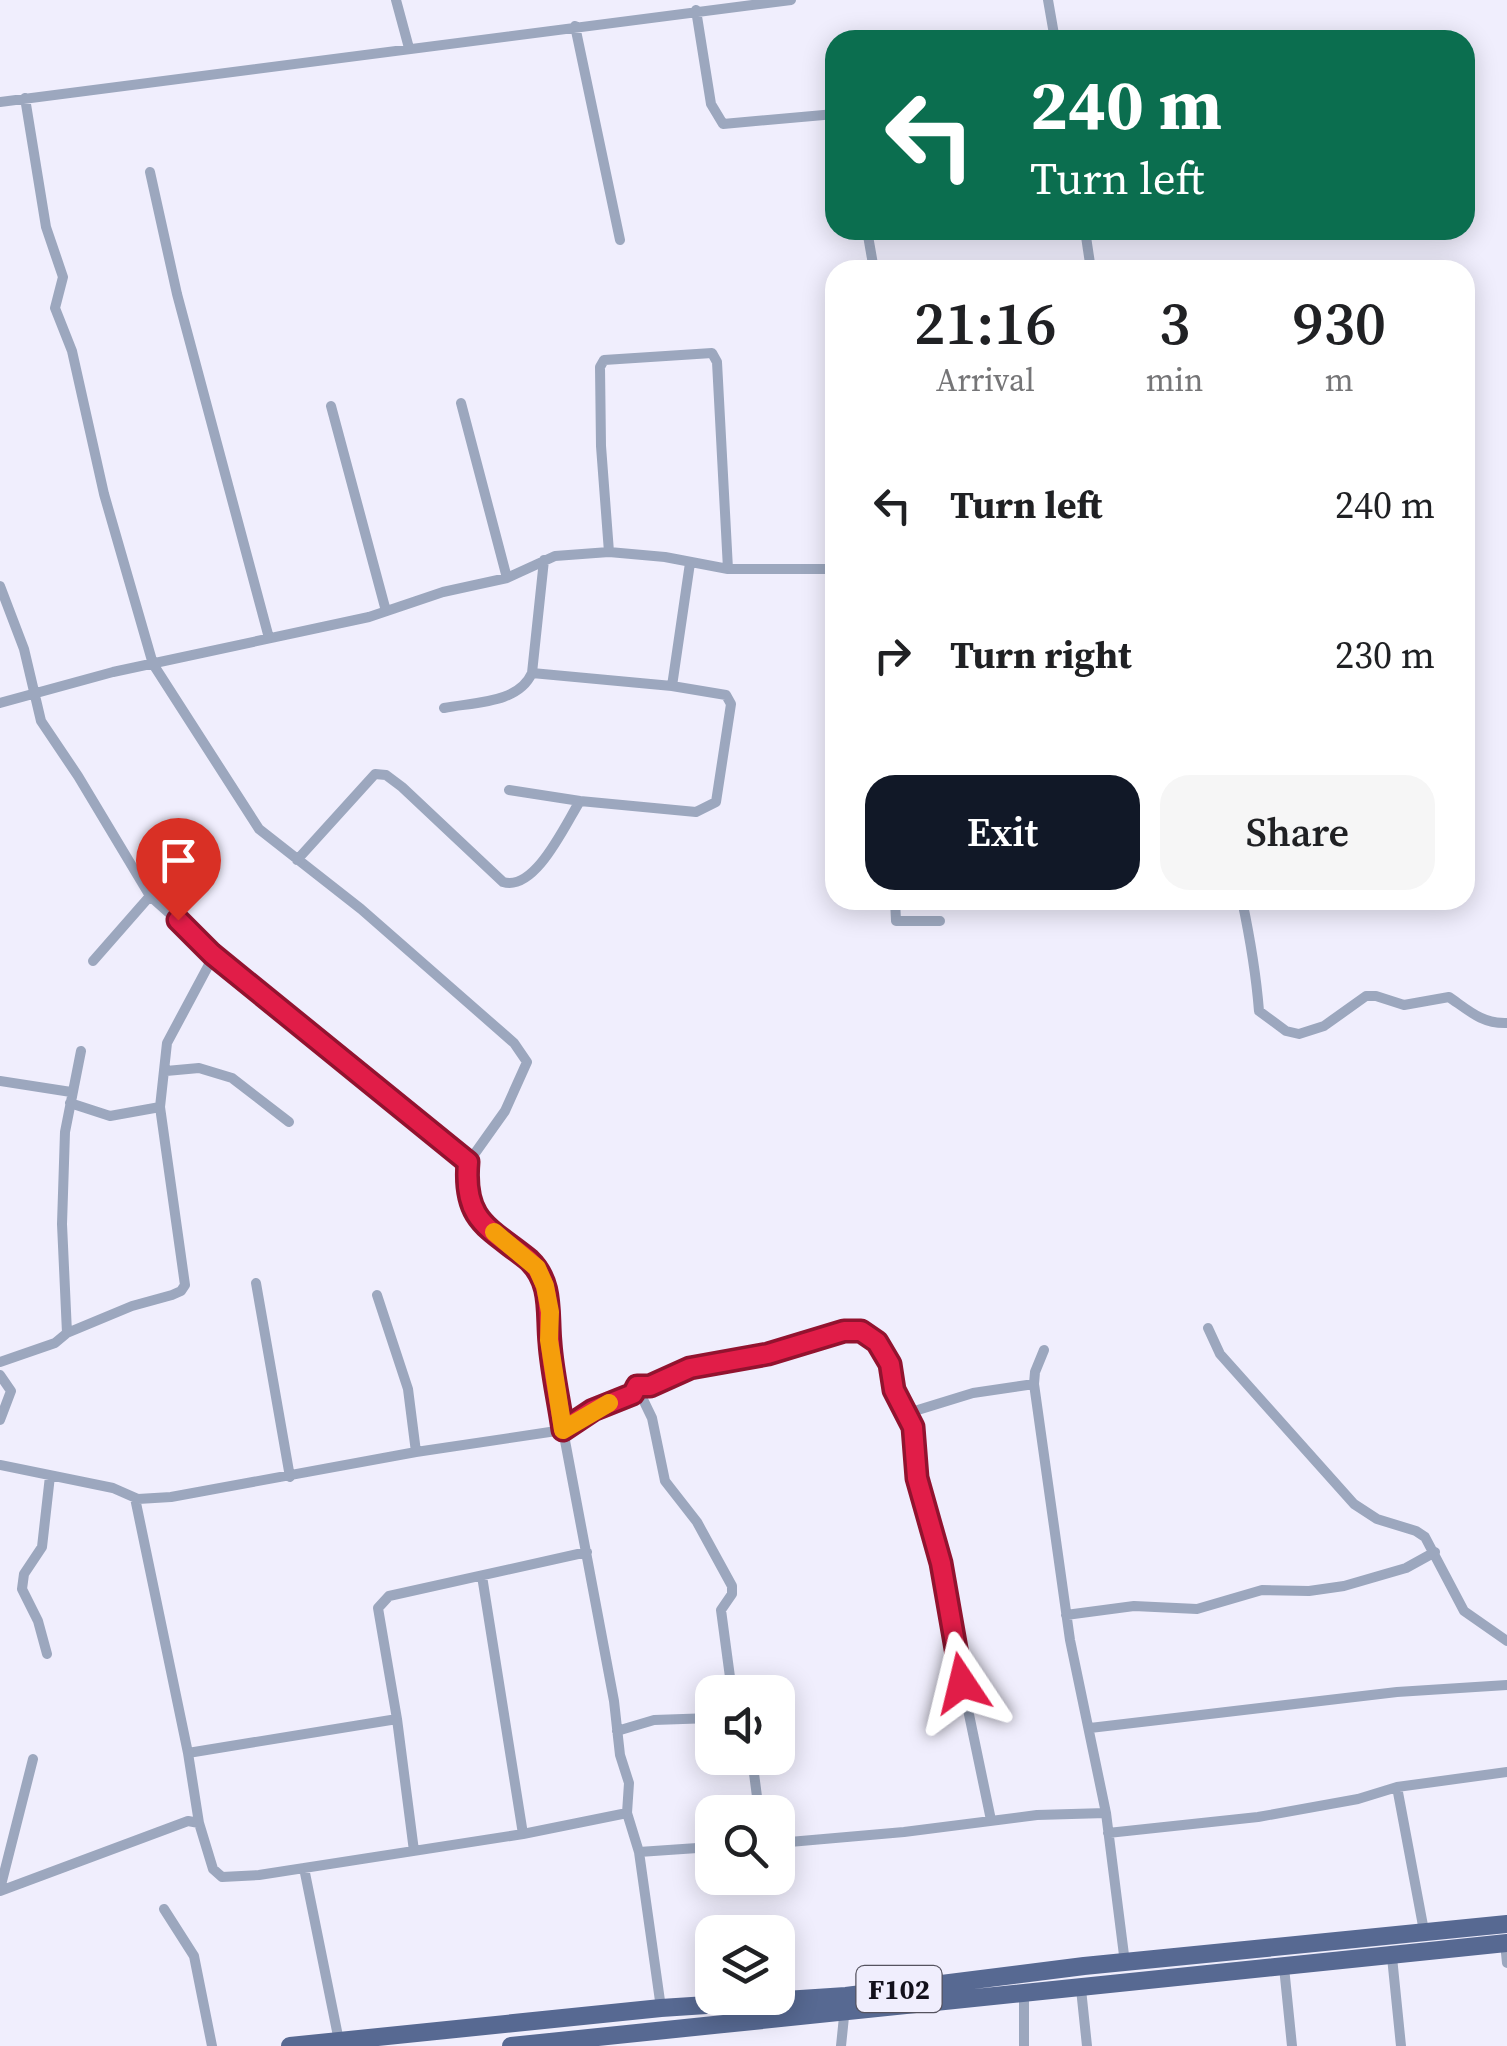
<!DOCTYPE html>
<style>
:root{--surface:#fff;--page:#f6f6f6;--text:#202124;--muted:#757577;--accent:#111827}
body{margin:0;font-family:"Source Serif 4",serif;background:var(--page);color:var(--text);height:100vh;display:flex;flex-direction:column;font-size:38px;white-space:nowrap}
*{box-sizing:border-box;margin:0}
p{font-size:32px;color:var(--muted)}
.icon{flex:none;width:55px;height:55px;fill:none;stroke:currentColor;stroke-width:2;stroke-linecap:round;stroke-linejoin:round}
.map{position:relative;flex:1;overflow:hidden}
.side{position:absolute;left:825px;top:260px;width:650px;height:650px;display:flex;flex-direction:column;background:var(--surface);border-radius:30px;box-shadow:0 5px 25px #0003}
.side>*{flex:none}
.hud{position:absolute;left:825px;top:30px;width:650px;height:210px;border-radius:30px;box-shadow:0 5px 25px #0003;background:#0b6e4f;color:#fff;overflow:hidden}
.buttons{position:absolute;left:695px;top:1675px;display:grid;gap:20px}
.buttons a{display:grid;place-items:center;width:100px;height:100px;border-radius:20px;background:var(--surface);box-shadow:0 5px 25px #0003;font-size:50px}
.pin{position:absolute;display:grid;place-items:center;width:85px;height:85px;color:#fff;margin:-102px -42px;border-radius:50% 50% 50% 0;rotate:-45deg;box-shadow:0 0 10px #0007}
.pin .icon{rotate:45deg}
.me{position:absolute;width:110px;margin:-55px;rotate:350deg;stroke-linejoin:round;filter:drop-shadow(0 0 8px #0008)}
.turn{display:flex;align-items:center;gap:35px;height:210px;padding:0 40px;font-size:45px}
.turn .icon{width:130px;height:130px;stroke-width:2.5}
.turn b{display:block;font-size:70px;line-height:85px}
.eta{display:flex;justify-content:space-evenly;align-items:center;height:170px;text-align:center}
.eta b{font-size:60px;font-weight:600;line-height:70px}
.primary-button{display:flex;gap:20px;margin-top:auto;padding:20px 40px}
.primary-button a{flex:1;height:115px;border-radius:30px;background:var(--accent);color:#fff;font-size:40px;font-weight:600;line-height:115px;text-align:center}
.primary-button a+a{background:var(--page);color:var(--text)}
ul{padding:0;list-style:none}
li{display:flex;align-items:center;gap:30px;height:150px;padding:0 40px}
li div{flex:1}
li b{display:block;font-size:38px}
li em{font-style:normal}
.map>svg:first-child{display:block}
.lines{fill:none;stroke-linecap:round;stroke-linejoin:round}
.minor{stroke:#9ca7be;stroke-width:10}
.primary{stroke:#576992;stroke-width:18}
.route-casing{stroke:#92132f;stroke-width:25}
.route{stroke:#e11d48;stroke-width:18}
.slow{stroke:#f59e0b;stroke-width:18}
.labels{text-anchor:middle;stroke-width:9;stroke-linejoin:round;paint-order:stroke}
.shield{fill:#f0eefd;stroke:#55535f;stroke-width:2.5}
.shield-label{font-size:28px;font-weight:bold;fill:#12101b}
</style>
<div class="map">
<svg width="1507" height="2046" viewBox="0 0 1507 2046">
<rect width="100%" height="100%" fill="#f0eefd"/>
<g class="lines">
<!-- minor -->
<path class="minor" d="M396,0L409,48
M1048,0L1055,40
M696,10L711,104L723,124L835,114
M575,26L620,240
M25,98L46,227L63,277L55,308L72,351L104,494L153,664L259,829L361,909L514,1043L527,1062L505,1111L468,1163L466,1186L477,1219L537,1267L548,1302L549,1339L563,1430L614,1701L620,1755L629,1783L627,1813L639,1852L661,2008
M0,102L791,0
M150,172L177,294L269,638
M867,230L874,270
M1085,230L1091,270
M461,403L507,578
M331,406L386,611
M609,552L601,446L600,367L604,360L712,353L717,362L728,569
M0,586L24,649L41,721L78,776L150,896L205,945L213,957L167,1043L160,1107L185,1285L181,1291L172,1295L132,1306L67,1333
M672,686L690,563
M0,703L113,672L369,617L443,592L507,578L555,556L609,552L665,557L728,569H835
M444,708C474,702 518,704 532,673
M509,790L580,801L696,812L716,802L731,704L726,695L672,686L532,673L544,560
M297,860L375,774L386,775L402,787L503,882C535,892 565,825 580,801
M895,900L896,921H940
M1242,900C1250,938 1256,973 1259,1011L1286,1031L1299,1034L1324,1026L1366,996H1376L1404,1005L1449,997C1468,1010 1482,1024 1507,1023
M212,953L468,1163
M93,961L150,896
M166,1071L199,1068L232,1078L289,1122
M0,1081L71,1092
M70,1103L110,1116L160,1107
M256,1283L290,1477
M377,1295L408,1389L416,1452
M1208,1328L1220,1354L1354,1504L1377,1519L1416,1531L1425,1537L1464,1611L1507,1641
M1044,1350L1035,1372L1034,1384L1070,1640L1106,1813L1125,1963
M0,1362L55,1343L67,1333L62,1224L65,1132L81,1051
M0,1375L11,1391L0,1420
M637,1387L652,1418L665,1481L697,1522L732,1586V1594L721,1610L732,1692
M908,1413L973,1393L1034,1384
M0,1465L113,1488L138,1499L171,1497L416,1452L563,1430L593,1410L633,1394L637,1387L650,1386L690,1368L768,1354L843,1331H861L877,1342L890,1364L895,1390L913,1427L917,1478L949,1602L956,1652L991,1820
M135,1498L188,1753L199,1823L213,1869L222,1877L259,1875L523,1834L627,1813
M482,1576L523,1834
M1066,1615L1134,1606L1197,1609L1262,1590L1309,1591L1344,1586L1406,1568L1435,1552
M47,1654L38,1621L22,1589L24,1574L42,1547L50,1476
M1090,1728L1397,1692L1507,1685
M617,1731L654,1720L712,1718
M188,1753L397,1719
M752,1758L759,1812
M1397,1787L1424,1931
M1108,1833L1258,1817L1358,1799L1397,1787L1507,1772
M778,1843L904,1832L1037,1815L1106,1813
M414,1851L397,1719L378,1608L389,1596L587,1552
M639,1852L712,1847
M304,1868L339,2041
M0,1889L33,1759
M0,1891L188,1821L199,1823
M164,1909L194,1956L212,2046
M1505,1943L1507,1963
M1392,1957L1401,2046
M1284,1967L1292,2046
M1081,1989L1087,2046
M1024,1995V2046
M841,2046L845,2007"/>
<!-- primary -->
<path class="primary" d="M290,2046L661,2008L846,1996L1084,1966L1507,1924
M511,2046L1507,1943"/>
</g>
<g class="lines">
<!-- route casing -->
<g class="route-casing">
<path id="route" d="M178,920L212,954L468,1162C463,1221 488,1227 529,1260C553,1283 547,1313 550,1343C552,1372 559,1401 563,1430L593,1410L633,1394L637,1386H650L690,1368L768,1354L844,1331H861L877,1342L890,1364L894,1390L913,1427L917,1478L941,1563L962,1683"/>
</g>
<!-- route -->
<use href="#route" class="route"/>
<!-- slow -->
<path class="slow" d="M494,1232L537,1268L545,1286L550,1312L549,1340L563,1430L609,1403"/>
</g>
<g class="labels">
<!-- shield labels -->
<rect class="shield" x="856.5" y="1966" width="85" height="46" rx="8"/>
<g class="shield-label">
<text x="899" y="1999">F102</text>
</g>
</g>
</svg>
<div class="buttons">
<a><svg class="icon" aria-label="sound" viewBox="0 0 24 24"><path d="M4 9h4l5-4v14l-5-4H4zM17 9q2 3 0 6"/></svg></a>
<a><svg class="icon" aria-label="search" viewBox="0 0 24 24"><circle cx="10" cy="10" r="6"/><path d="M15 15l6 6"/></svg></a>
<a><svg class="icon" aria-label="layers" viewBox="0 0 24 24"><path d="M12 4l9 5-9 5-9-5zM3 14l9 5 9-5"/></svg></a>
</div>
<div class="pin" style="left:178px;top:920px;background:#d93025"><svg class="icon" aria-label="arrive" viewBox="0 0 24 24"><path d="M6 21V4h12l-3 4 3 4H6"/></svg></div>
<svg class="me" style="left:962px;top:1683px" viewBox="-20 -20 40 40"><path d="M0-17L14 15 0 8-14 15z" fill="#e11d48" stroke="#fff" stroke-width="4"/></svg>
<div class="hud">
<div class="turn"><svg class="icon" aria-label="left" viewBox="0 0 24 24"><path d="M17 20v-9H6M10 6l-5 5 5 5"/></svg><div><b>240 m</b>Turn left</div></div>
</div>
<section class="side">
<div class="eta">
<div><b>21:16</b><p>Arrival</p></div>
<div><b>3</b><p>min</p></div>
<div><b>930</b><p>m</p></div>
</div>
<ul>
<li><svg class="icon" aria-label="left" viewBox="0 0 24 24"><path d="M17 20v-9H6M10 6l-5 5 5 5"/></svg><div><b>Turn left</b></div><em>240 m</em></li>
<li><svg class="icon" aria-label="right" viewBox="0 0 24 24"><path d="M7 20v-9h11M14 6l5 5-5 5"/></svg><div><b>Turn right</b></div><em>230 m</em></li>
</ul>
<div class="primary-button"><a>Exit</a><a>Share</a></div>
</section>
</div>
